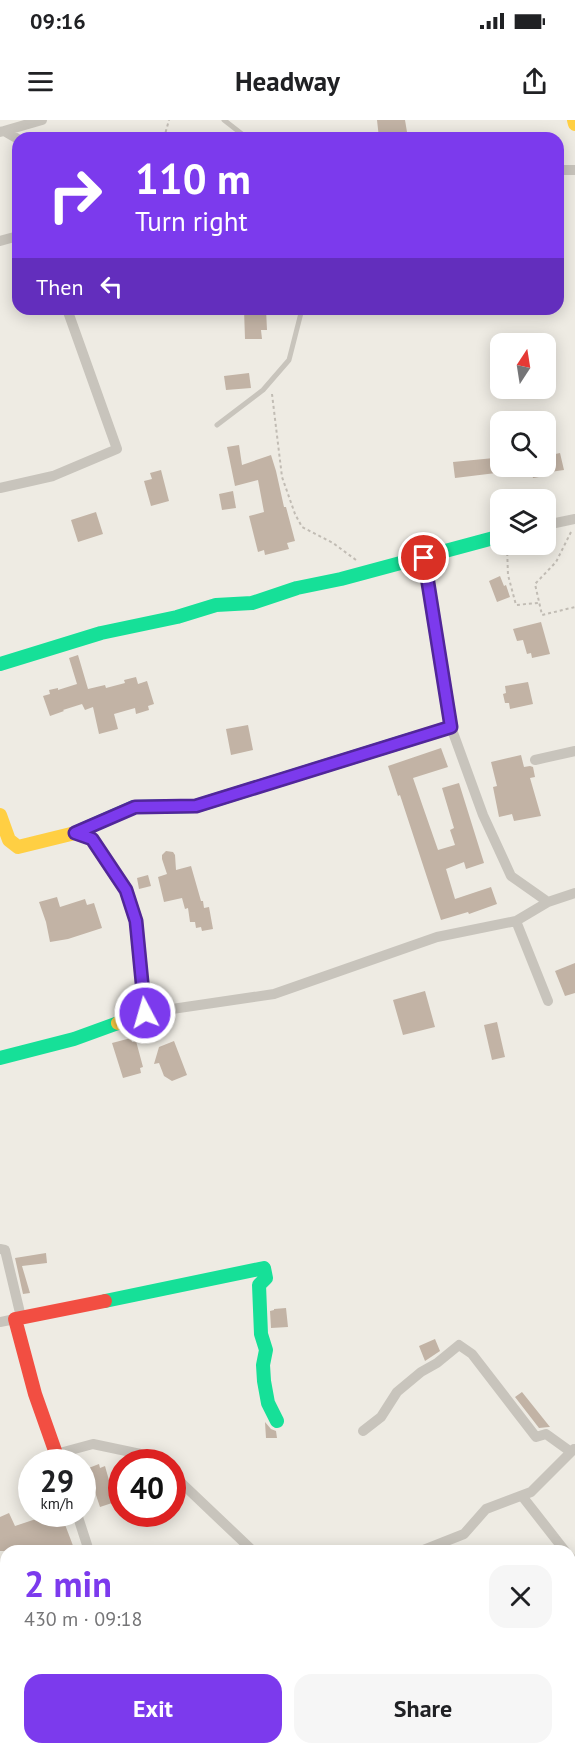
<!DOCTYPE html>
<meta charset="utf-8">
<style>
:root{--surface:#fff;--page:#f6f6f6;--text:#202124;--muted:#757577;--accent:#7c3aed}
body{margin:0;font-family:"PT Sans",sans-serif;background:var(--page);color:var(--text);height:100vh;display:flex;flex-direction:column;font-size:22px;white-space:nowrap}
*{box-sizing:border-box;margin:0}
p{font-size:20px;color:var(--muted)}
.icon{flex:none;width:33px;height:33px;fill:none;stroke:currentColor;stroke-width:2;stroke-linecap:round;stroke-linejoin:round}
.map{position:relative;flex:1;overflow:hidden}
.side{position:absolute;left:0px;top:1425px;width:576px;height:210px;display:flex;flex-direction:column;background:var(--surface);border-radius:18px 18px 0 0;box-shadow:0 3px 15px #0003}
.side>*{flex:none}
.hud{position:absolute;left:12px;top:12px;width:552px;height:183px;border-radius:18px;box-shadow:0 3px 15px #0003;background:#7c3aed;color:#fff;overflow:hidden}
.needle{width:39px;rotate:12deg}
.buttons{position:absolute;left:490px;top:213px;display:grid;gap:12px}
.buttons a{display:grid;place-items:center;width:66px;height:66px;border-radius:12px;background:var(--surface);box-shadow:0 3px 15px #0003;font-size:30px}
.speed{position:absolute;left:18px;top:1329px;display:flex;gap:12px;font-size:30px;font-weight:700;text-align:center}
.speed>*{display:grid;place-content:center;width:78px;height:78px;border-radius:50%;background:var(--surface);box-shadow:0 3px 15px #0003;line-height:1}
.speed small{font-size:15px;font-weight:400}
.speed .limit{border:9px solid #d22;background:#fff;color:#111}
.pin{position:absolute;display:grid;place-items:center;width:51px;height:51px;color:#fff;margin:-26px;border:3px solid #fff;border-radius:50%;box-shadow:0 2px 6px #0007}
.me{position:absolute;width:66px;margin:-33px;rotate:354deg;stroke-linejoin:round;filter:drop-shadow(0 0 4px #0008)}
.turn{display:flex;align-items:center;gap:21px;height:126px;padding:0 24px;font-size:27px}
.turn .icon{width:78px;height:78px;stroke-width:2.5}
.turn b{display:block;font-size:42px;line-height:51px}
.then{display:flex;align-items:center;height:57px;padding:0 24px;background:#0003;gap:12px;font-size:22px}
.round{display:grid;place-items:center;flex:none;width:63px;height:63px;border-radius:18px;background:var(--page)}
.overview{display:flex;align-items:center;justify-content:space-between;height:102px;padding:0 24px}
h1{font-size:36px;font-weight:700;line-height:45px;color:var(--accent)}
.cta{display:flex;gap:12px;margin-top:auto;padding:12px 24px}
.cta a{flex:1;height:69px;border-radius:18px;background:var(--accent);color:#fff;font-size:24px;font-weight:700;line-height:69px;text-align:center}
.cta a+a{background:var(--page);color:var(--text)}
.status{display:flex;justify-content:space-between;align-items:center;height:42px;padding:0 30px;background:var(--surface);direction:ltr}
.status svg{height:16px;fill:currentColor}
header{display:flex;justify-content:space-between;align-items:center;height:78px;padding:0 24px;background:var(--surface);font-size:27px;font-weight:700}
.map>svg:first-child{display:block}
.building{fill:#c2b3a5}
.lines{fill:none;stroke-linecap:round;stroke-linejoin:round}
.path{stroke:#c1bcb4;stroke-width:2;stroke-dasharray:3 3;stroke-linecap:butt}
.lane{stroke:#c8c4bc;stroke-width:5}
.street{stroke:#c8c4bc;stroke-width:10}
.fast{stroke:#16e098;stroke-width:14}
.slow{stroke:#ffcf43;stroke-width:14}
.jam{stroke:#f24e42;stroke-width:14}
.route-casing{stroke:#51269a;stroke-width:15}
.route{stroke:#7c3aed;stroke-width:10}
</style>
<div class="status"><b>09:16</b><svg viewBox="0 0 49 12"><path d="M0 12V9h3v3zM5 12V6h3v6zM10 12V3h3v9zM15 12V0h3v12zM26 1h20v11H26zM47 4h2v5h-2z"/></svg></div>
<header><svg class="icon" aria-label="menu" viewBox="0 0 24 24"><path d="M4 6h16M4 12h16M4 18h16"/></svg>Headway<svg class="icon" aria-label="share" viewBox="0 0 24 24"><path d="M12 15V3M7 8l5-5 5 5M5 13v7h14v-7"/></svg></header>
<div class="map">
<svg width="575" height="1635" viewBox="0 0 575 1635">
<rect width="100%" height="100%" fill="#eeebe3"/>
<!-- building -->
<path class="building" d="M377,0H405L408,18H379Z
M244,189H266L267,210H261L262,219H245Z
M249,253L251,268L226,270L224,256Z
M239,325L242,345L271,335L276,351L284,387H286L295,421L287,423L289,429L265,435L264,430L258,432L249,396L264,392L258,360L235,366L227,327Z
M560,333L564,350L550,352L551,355L533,358L530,346H546V336Z
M494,338L496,353L455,358L453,342Z
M161,350L169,381L151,386L144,361L152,359L150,353Z
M233,371L236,388L222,390L219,374Z
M96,392L103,414L78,422L71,400Z
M500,456L504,466L506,465L510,477L497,482L489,461Z
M541,502L550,534L532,538L531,533L527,534L523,520L517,521L513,509Z
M78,535L88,569L105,565L106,568L125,563L124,560L136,557L138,564L147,561L154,584L148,586L149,590L136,594L135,588L114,594L118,609L99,614L93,587L85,590L82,584L63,590L64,591L50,596L43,576L50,574L49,570L58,568V570L77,564L69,538Z
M528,562L533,584L510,589L509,583H505L503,574L506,573L505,566Z
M248,605L253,630L231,635L226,609Z
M441,628L448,647L413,658L423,687L438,730L455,725L450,710L454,708L442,668L459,663L484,743L466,749L464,742L446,749L455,779L491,767L497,784L469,794L468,792L441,800L400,675L398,676L388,646Z
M521,635L524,647L530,646L533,647L535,657L530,658L541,696L514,701L512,694L499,697L493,667L497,666L491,642Z
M166,731L173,732L175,735L176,750L191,746L201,781H203L204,788L209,787L213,809L202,811L201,807L196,808L195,802H190L188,788L185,789L182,778L164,782L158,757L167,754L162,739V735Z
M148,755L151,766L139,769L137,758Z
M57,777L60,787L85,779L87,785L94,783L102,808L68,819L50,822L46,802L39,782Z
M575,843V873L565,876L555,851Z
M425,871L435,907L403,915L393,880Z
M497,902L505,937L492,940L484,905Z
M131,918L132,922L136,921L143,947L140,948L141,953L123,958L112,923Z
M174,921L187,955L172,961L164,956L159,943L154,944L159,927Z
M46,1133L47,1143L22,1146L30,1173L23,1174L15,1138Z
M286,1188L288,1207L271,1208L270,1191L274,1190V1189Z
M435,1219L440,1231L425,1241L419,1226Z
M522,1272L550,1307H549L539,1308L515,1277Z
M265,1302L271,1309L276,1311L277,1318H266Z
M99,1344L100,1348L105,1346L115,1382L100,1387L94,1369L85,1372L82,1364V1358L88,1356L86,1349Z
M9,1393L15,1406L42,1397L41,1394H61L75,1431H0V1397Z"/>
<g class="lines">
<!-- path -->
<path class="path" d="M164,18L169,0
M272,274L282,357L295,394L302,407L333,423L356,440
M571,412L556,442L535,464L542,495L575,487
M507,427L508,455L516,485L538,483"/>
<!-- lane -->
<path class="lane" d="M224,0L247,18
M217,305L263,270L289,240L302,189"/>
<!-- street -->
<path class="street" d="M4,11L42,0
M0,12L4,11L18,19
M558,50H575
M0,121L18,116
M0,368L53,356L117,329L67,189
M546,405L575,399
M451,607L483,695L511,756L548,782L575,773
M535,640L575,631
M516,801L548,881
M145,893L274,874L437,817L516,801L548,782
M0,1129L5,1130L21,1197
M0,1202L15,1199
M363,1311L381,1297L397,1272L421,1252L437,1243L459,1225L472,1234L536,1317L546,1314L571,1332
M56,1334L93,1324L150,1336L158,1342
M172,1354L253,1431
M522,1376L565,1431
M77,1394L89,1431
M421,1431L464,1414L486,1389L531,1372L574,1329
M570,1437L575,1444
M0,1587L6,1597
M0,1624L6,1616
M265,1629L272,1635
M383,1629L386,1635
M568,1629L575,1635"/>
<!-- fast -->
<path class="fast" d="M0,544L101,513L177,497L216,485L252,483L297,468L341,459L501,416
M75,713L134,687L196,686L412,619
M0,938L74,919L118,903
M105,1181L264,1148L266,1158L259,1165L261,1214L266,1230L263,1245L264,1261L268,1283L277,1301"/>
<!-- slow -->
<path class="slow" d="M574,0L575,4
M412,619L451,607L424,438
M0,695L9,720L18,727L75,713L92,719L126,770L136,801L145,893L118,903"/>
<!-- jam -->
<path class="jam" d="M59,1342L35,1274L15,1199L105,1181"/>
</g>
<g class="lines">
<!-- route casing -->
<g class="route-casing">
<path id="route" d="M145,893L136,801L126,770L92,719L75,713L135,687L196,686L451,607L424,438"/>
</g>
<!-- route -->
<use href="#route" class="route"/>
</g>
</svg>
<div class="buttons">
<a><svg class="needle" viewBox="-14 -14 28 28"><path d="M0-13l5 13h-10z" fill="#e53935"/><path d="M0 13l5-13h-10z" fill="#757577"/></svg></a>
<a><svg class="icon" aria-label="search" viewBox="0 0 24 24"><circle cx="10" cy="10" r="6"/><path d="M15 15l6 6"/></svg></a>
<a><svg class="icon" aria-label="layers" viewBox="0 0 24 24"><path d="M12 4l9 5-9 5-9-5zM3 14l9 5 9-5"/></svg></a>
</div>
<div class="speed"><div>29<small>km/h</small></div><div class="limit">40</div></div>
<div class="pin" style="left:424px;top:438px;background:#d93025"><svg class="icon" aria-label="arrive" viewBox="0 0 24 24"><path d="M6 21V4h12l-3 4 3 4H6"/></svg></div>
<svg class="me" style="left:145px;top:893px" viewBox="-20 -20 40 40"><circle r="17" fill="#7c3aed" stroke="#fff" stroke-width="3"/><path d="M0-11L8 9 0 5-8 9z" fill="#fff"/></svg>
<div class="hud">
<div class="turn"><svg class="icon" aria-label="right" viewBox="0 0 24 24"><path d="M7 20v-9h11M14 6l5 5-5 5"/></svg><div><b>110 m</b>Turn right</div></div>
<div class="then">Then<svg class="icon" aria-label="left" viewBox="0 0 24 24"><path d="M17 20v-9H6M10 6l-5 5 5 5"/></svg></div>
</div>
<section class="side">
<div class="overview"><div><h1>2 min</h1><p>430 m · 09:18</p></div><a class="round"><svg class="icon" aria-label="close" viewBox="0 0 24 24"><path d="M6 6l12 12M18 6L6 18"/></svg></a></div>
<div class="cta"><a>Exit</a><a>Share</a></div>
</section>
</div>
